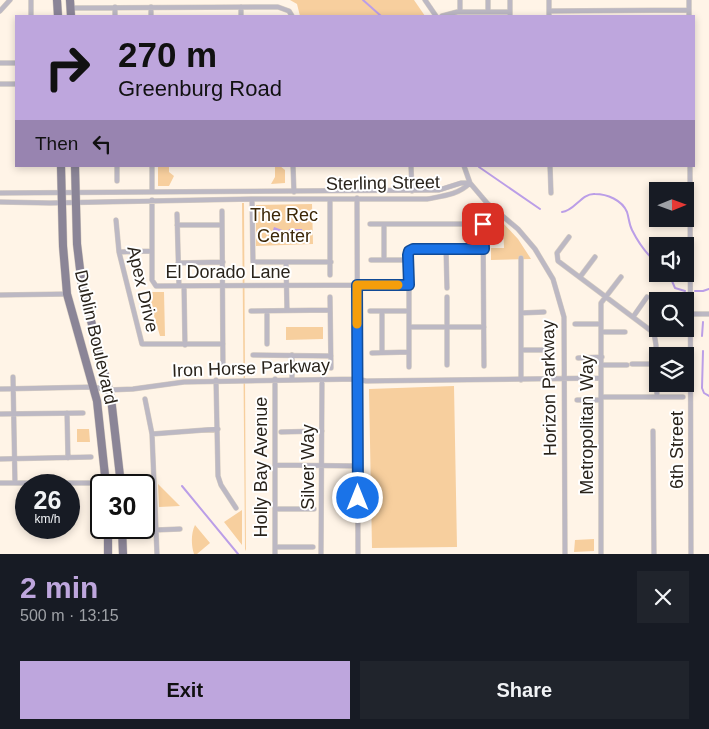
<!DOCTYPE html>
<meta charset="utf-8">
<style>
:root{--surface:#171b24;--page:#20242c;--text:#f1f3f6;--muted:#9ea1a6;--accent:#bea6dd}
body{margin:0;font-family:Arial,sans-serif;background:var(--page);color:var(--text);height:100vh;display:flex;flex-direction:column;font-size:19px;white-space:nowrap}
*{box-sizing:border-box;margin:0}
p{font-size:16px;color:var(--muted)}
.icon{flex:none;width:28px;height:28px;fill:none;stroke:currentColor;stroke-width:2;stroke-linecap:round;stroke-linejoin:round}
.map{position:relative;height:554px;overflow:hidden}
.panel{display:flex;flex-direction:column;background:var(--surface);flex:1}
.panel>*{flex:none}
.banner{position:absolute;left:15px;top:15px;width:680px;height:152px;border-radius:0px;box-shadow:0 2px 8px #0003;background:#bea6dd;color:#111;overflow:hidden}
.needle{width:32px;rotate:89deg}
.fabs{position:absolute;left:649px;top:182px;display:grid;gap:10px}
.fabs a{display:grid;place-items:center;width:45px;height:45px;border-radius:0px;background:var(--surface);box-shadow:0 2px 8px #0003;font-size:25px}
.speed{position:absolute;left:15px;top:474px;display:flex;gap:10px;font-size:25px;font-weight:700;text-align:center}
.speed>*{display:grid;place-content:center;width:65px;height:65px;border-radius:50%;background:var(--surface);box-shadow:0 2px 8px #0003;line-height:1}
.speed small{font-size:12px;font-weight:400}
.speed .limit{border:2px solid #111;border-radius:8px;background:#fff;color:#111}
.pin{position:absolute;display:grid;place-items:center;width:42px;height:42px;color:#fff;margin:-21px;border-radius:10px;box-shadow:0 2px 8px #0006}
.me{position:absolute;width:55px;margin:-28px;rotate:0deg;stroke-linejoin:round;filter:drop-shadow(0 0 4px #0008)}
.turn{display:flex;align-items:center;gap:18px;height:105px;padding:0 20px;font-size:22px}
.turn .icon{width:65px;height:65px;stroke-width:2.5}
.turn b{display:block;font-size:35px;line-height:42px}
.then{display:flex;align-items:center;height:48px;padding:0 20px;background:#0003;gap:10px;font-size:19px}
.round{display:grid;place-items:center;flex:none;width:52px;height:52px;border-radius:0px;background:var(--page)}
.summary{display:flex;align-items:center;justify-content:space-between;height:85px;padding:0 20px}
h1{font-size:30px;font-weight:700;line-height:38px;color:var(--accent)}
.button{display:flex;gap:10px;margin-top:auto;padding:10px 20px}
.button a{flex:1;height:58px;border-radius:0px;background:var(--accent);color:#111;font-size:20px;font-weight:700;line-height:58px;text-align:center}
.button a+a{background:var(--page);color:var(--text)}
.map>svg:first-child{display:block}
.green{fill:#f7cf9e}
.water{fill:#bb9ee7}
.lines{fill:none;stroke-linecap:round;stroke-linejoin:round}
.stream{stroke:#bb9ee7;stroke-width:2}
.street-casing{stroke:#d8cec2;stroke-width:5.5}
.primary-casing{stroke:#d8cec2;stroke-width:9}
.street{stroke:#bcb8c3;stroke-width:4.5}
.primary{stroke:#8b8597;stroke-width:8}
.route-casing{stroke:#114b97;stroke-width:12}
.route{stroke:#1a73e8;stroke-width:9}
.slow{stroke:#f59e0b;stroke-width:9}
.labels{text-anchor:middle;stroke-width:4;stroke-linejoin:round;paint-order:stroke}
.street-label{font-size:18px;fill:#29231b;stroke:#fff}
.park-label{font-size:18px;fill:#3c2707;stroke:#fff}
</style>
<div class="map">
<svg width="709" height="554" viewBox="0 0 709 554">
<rect width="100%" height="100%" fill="#fff4e7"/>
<!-- green -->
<path class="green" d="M85,0H414L425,16H300L297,4L290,0Z
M158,166H169V172L174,176L169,186H158Z
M275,166H280L285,170V183L271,184L275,177Z
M242,203H244L246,551L245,549Z
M312,204L313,244L256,246V205Z
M503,223L518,239L531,259L491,260V248H504Z
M147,292H164L165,336H160Z
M286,327H323V339L286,340Z
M454,386L457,547L372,548L369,389Z
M77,429H89L90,442H77Z
M158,484L180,506L159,507Z
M242,510V545L224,522Z
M195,525L210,543L197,554H194C191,545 191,533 195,525Z
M594,539V551L574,552L575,540Z"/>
<!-- water -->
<path class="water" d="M274,227L288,232L289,229H302L304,236H296V232H293L292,239H274V233H272Z"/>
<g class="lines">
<!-- stream -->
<path class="stream" d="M363,0L381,16
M479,167L540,209
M562,212C575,211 581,193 595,194C607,194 622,200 627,212C629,218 629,224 632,230C639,244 646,254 658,264
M669,274L675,288L685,291
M695,291H703L709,289
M702,336L703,322
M703,351L702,388L704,393L709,396
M182,486L238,554"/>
<!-- street casing -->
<g class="street-casing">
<path id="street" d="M31,0V16
M425,0L436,16
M488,0V12
M510,0V16
M549,0V16
M689,0V16
M115,7V16
M241,7V16
M70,8L278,7L289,11L292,16
M0,11L10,0
M549,11L689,10
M460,12V0
M151,16V7
M442,16L457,12H510
M0,63H16
M0,84H16
M117,166V181
M293,166L294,192
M411,166L412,191
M464,166L470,183L487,203L518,229L535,249L553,279L564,317L565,554
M550,166L551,193
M690,166L691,554
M152,192V166
M0,193L439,190L461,183H470
M357,198L358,554
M252,199L253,262H331
M330,199V275
M152,200V280L156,286L409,285
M0,202L50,203L252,199H427C443,196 458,195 470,183
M222,211L223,369
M177,214L179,286
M116,220L119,252L142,344H223
M370,224H483L484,366
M384,224V260
M177,225H222
M569,237L557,253L558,261L654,333L656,345L657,397
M446,249L447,288
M119,252L152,251
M521,258V380
M371,260H408
M286,262L287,310
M178,263L223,262
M580,277L595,257
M184,286L185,345
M0,295L67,294
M330,297L331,368
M447,297V365
M251,311L330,310
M267,311V344
M370,311H409
M521,313L544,312
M690,314H709
M633,317L647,297
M575,324H601
M409,327H484
M663,331H683
M601,332H625
M521,350H552
M382,352V311
M372,353L409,352
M253,355L331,356
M292,355V379
M578,358L602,357
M632,364H658
M602,365H627
M409,367V251L413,249H484
M13,377L15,483
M275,379V554
M216,380L218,476L221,485L236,508
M0,389L93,387L109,390L133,389L184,382L357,379L366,381L601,378
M601,397H683
M145,399L152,434L157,554
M577,400H601
M67,413L68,458
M0,414L83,413
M653,431L654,554
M281,432L322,431
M152,434L218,429
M0,459L91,457
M275,465L358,466
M0,483H106
M275,509H314
M156,530L180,529
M275,547H313
M321,554L322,379
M601,554V303L621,277"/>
</g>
<!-- primary casing -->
<g class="primary-casing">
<path id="primary" d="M57,0L58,16
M70,0L71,16
M61,166L63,246L67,294L97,401L106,485
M75,166L77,244L82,286L111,398L121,485
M108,528V554
M122,528L123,554"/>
</g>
<!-- street -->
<use href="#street" class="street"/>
<!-- primary -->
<use href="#primary" class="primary"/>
</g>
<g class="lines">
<!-- route casing -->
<g class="route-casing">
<path id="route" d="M358,498L357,285H409L408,255L409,251L413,249H484L483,224"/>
</g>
<!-- route -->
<use href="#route" class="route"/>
<!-- slow -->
<path class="slow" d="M357,324V285H398"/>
</g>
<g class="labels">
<!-- street labels -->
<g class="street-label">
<text transform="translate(383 183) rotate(-1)" y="6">Sterling Street</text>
<text x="228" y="278">El Dorado Lane</text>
<text transform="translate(143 289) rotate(77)" y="6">Apex Drive</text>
<text transform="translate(96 337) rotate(77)" y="6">Dublin Boulevard</text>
<text transform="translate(251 368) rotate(-2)" y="6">Iron Horse Parkway</text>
<text transform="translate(549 388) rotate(-91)" y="6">Horizon Parkway</text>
<text transform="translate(587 425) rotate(-90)" y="6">Metropolitan Way</text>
<text transform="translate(677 450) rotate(-90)" y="6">6th Street</text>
<text transform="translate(261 467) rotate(-90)" y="6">Holly Bay Avenue</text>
<text transform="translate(308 467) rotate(-90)" y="6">Silver Way</text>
</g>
<!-- park labels -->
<g class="park-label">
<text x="284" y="221">The Rec<tspan x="284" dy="21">Center</tspan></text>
</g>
</g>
</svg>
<div class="fabs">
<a><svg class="needle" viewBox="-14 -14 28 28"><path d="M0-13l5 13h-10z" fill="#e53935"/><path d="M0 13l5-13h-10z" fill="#9ea1a6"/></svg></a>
<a><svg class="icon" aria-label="sound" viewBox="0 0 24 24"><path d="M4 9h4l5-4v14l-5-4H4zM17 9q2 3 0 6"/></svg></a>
<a><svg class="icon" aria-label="search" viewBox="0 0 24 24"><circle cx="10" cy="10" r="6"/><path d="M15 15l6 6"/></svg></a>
<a><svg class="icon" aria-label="layers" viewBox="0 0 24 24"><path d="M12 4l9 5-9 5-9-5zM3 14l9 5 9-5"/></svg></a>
</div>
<div class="speed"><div>26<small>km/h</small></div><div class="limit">30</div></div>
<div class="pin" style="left:483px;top:224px;background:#d93025"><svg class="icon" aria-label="arrive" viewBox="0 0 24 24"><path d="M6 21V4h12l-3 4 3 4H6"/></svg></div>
<svg class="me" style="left:358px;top:498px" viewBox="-20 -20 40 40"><circle r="17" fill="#1a73e8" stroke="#fff" stroke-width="3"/><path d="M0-11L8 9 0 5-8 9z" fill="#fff"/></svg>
<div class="banner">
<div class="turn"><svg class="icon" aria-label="right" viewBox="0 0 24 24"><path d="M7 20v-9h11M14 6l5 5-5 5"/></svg><div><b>270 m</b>Greenburg Road</div></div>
<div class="then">Then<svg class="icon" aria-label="left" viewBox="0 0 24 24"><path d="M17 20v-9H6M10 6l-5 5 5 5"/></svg></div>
</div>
</div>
<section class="panel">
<div class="summary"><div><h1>2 min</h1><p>500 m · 13:15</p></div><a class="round"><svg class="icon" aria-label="close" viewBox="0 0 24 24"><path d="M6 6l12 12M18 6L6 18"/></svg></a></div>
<div class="button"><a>Exit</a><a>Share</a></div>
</section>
